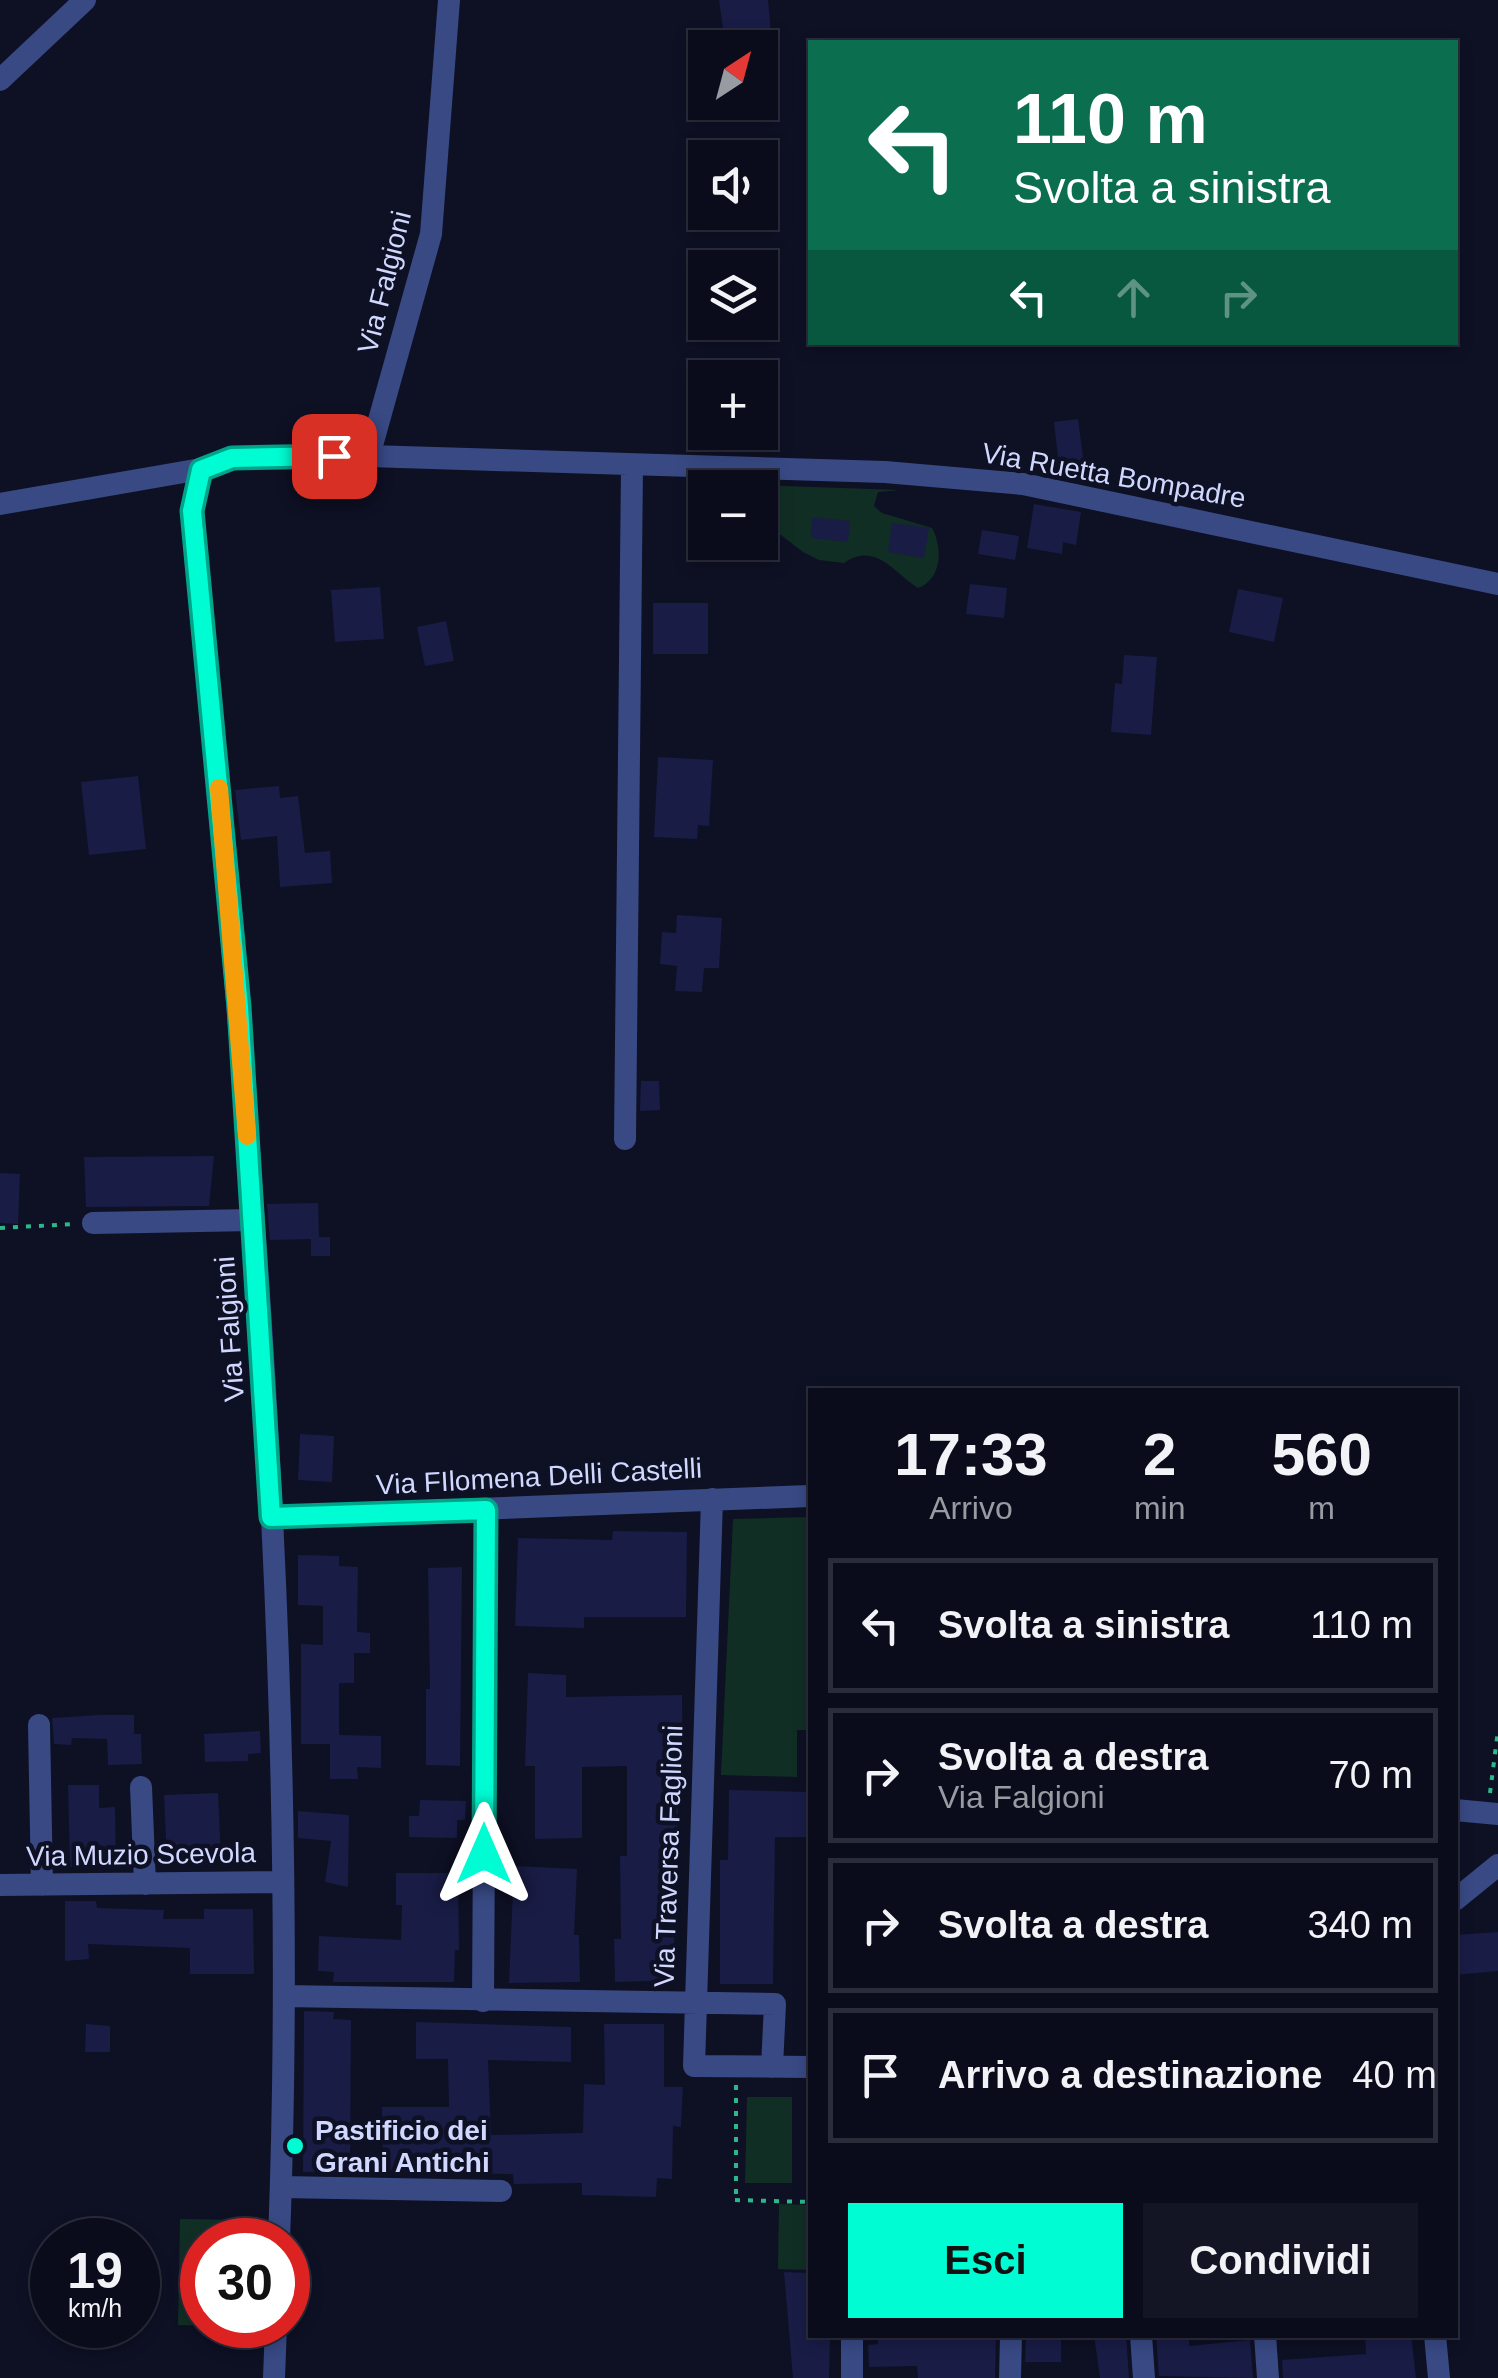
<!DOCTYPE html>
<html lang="it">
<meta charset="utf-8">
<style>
:root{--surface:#0a0c1b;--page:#131524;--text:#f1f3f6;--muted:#999ba3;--line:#2a2c3a;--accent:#00fcd3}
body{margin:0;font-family:Helvetica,sans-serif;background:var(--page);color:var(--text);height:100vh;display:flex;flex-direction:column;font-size:38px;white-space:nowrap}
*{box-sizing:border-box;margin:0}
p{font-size:32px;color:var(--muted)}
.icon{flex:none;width:55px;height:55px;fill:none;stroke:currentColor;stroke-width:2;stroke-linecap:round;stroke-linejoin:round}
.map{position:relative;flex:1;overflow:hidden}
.drawer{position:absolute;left:808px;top:1388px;width:650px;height:950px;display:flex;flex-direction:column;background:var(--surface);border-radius:0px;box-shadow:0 5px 15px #0003,0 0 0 2px var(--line)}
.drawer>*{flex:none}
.top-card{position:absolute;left:808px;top:40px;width:650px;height:305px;border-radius:0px;box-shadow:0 5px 15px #0003,0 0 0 2px var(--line);background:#0b6e4f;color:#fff;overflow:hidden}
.needle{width:65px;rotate:36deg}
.buttons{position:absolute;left:688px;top:30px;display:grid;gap:20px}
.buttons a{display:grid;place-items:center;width:90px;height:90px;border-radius:0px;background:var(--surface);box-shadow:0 5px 15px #0003,0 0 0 2px var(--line);font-size:50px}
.speed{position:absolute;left:30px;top:2218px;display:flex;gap:20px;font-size:50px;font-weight:700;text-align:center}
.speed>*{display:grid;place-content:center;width:130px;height:130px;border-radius:50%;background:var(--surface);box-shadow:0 5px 15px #0003,0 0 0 2px var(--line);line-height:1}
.speed small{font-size:25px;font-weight:400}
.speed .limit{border:15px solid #d22;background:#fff;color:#111}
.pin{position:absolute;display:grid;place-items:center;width:85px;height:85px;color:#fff;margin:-42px;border-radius:20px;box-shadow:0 5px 15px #0006}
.me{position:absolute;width:110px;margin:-55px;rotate:0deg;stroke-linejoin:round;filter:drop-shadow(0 0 8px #0008)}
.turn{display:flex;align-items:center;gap:35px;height:210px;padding:0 40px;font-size:45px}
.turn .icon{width:130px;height:130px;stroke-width:2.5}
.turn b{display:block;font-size:70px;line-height:85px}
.lanes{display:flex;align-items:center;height:95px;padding:0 40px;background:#0003;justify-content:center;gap:50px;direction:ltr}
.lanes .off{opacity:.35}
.eta{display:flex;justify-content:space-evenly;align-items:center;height:170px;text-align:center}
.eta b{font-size:60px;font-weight:700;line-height:70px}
.cta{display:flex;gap:20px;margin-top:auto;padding:20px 40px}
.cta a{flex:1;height:115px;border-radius:0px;background:var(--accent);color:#111;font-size:40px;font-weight:700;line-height:115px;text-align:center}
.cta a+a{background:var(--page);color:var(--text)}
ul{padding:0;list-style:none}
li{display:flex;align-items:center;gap:30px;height:135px;margin:0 20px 15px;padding:0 20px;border:5px solid var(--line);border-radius:0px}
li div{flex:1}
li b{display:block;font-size:38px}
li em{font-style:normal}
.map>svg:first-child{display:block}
.green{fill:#112e25}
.building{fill:#191c45}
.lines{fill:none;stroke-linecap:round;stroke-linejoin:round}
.path{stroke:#2cb88b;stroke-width:4;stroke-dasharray:5 8;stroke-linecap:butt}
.minor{stroke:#384984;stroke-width:22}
.route-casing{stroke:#00a489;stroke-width:25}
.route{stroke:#00fcd3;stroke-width:18}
.slow{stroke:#f59e0b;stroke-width:18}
.poi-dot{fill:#00fcd3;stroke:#0e1024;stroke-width:4}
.labels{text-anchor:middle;stroke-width:9;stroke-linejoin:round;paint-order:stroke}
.street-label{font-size:28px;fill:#d1d8ff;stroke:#0e1024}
.poi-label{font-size:28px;font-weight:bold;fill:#d1d8ff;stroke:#0e1024;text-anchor:start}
</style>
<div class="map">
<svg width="1498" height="2378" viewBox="0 0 1498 2378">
<rect width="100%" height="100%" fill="#0e1024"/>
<!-- green -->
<path class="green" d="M753,485L900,490L878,492L874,506L882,513L932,528C943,548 942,579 918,588C894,573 876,541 844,563L819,560L803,552L760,519V488Z
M810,1517V1730H797V1777L721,1775L733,1519Z
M747,2097H792V2183H745Z
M779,2204L810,2205V2270L778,2269Z
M180,2219L266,2220V2240H202V2325L264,2327L178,2325Z"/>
<!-- building -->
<path class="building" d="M719,0H768L771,33L724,36Z
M1078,419L1085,472L1060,475L1054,422Z
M1034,504L1081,512L1076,545L1063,542L1062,554L1027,548Z
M812,517L850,521L848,542L811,538Z
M892,523L929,528L924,558L888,552Z
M982,530L1019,536L1015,560L978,554Z
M970,584L1007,588L1004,618L966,614Z
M380,587L384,639L335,642L331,590Z
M1238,589L1283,598L1274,642L1229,632Z
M653,603H708V654H653Z
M446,621L454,661L425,666L417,627Z
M1124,655L1157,657L1151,735L1111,732L1115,683L1122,684Z
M658,757L713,760L709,826L698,825L697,839L654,837Z
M138,776L146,849L89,855L81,782Z
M279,786L280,798L298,796L305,853L330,851L332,883L280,887L277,836L241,840L235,790Z
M677,915L722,918L719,968H704L702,992L675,991L677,966L660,964L662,932L676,933Z
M641,1081H659L660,1110L640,1111Z
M214,1156L209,1206L86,1207L84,1157Z
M0,1173L20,1174L18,1224L0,1223Z
M318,1203L319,1237H330V1256H311V1239L270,1240L267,1204Z
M300,1434L334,1436L332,1482L298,1480Z
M613,1531L687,1532L686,1617H584V1628L515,1626L518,1538L612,1540Z
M298,1555L339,1556V1566L358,1567L357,1632L370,1633V1653H354V1683H339V1735L381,1736V1768L357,1767L358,1779H330V1744H301V1644L323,1645V1606L298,1605Z
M462,1567L460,1766L426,1765V1689H430L428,1568Z
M528,1673L566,1675V1697L682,1695L683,1765L678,1766V1836H672L675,1980L615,1982L614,1939H621L620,1856H627V1766L582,1767V1838L535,1839V1766H525Z
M99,1715H134V1734H141L142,1764L108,1765L107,1739L72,1738L71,1745L54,1744L52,1718Z
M260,1731L261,1753L248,1754V1761L205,1762L204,1734Z
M68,1785H99V1808L115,1807L116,1867H70Z
M729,1790L810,1792V1837H775L773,1984H720V1860H728Z
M218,1793L221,1859L167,1861L164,1795Z
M420,1800L466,1801L465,1820H457V1838L409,1837V1816H419Z
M298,1811L349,1815L348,1887L325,1882L331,1841L298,1838Z
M514,1866L577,1869L574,1935H579L580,1982L509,1983Z
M396,1873H458L459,1950H455L454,1982H333L334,1972L318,1971L319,1936L401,1940L402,1905H396Z
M65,1901H96L97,1908L164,1910L163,1919H204V1909H253L254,1974H190V1948L88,1944L89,1959L65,1961Z
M1498,1932V1971L1455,1975V1935Z
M304,2011L334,2012L333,2019L351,2020L350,2173L303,2172Z
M416,2022L571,2027V2062L488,2060L491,2135L583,2133L584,2084L605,2085L604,2024H664V2087H683L681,2127L673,2126L672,2179L657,2178L656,2197L582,2195V2183L514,2184L513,2174L383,2172L382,2107H449L448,2059H416Z
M86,2024L110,2026V2052H85Z
M784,2272L810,2273V2335H830L829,2378H793Z
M878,2335H996L995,2378H918L917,2366L869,2367L868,2345L878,2344Z
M1026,2335H1061V2362H1025Z
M1094,2335H1126L1129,2378H1100Z
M1156,2335H1189V2346L1250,2340L1253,2378L1159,2376Z
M1365,2335H1411L1416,2378H1283L1282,2360L1366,2354Z"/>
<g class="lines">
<!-- path -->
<path class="path" d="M0,1228L74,1224
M1490,1793L1498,1730
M736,2085V2200
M735,2200L810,2202"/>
<!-- minor -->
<path class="minor" d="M0,80L85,0
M369,456L431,234L449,0
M201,469L193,511C246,1085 301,1663 279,2240
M0,504L201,469L232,459L369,456L885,472L1023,484L1498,584
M625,1139L632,467
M93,1223L252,1220
M712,1499L694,2066L810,2067
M271,1517L810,1496
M39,1725L42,1885
M141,1787L145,1884
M1455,1810L1498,1814
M0,1885L282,1882
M1455,1900L1498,1865
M284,1996L775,2004L772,2067
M483,2001L486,1510
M281,2187L501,2191
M1141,2335L1144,2378
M1265,2335L1268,2378
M1435,2335L1439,2378
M274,2378L276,2325
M852,2378V2335
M1010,2378L1011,2335"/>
</g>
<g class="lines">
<!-- route casing -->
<g class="route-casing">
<path id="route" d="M334,456L232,458L201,470L192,511L239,1007L271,1517L486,1510L484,1854"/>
</g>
<!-- route -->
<use href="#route" class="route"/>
<!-- slow -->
<path class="slow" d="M219,788L247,1136"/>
</g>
<!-- markers -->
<circle class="poi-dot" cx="295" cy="2146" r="10"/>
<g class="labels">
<!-- street labels -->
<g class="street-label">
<text transform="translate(384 282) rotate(-76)" y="10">Via Falgioni</text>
<text transform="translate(1114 475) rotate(10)" y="10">Via Ruetta Bompadre</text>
<text transform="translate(229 1329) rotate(-94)" y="10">Via Falgioni</text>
<text transform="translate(539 1476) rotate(-3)" y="10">Via FIlomena Delli Castelli</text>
<text transform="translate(141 1854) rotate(-1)" y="10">Via Muzio Scevola</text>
<text transform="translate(668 1856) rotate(-88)" y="10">Via Traversa Faglioni</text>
</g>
<!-- poi labels -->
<g class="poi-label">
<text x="315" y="2140">Pastificio dei<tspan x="315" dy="32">Grani Antichi</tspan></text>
</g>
</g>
</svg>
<div class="buttons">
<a><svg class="needle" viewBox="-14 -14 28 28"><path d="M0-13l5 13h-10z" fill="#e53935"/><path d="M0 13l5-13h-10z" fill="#999ba3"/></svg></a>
<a><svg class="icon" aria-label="sound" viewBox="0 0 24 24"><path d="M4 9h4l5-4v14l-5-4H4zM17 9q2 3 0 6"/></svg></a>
<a><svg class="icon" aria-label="layers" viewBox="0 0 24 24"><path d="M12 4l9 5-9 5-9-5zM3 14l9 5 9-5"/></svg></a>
<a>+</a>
<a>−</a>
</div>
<div class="speed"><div>19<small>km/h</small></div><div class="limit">30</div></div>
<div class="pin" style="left:334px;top:456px;background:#d93025"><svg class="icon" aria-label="arrive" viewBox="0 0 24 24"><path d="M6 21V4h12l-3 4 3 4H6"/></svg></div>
<svg class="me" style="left:484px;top:1854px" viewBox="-20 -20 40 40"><path d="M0-17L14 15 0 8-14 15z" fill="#00fcd3" stroke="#fff" stroke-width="4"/></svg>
<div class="top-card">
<div class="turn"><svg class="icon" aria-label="left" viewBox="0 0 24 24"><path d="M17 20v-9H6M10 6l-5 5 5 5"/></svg><div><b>110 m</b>Svolta a sinistra</div></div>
<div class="lanes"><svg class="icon" aria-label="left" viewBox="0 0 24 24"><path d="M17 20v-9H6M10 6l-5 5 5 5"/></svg><svg class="icon off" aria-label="ahead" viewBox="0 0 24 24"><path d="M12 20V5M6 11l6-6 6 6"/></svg><svg class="icon off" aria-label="right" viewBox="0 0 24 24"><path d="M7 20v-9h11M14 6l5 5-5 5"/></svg></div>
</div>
<section class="drawer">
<div class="eta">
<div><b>17:33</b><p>Arrivo</p></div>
<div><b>2</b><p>min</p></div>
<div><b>560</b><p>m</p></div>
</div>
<ul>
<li><svg class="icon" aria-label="left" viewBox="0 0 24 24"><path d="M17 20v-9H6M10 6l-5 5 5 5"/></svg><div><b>Svolta a sinistra</b></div><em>110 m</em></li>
<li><svg class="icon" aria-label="right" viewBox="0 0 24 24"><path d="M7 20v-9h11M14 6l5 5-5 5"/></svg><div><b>Svolta a destra</b><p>Via Falgioni</p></div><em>70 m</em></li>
<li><svg class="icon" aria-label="right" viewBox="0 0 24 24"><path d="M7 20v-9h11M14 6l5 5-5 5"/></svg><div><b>Svolta a destra</b></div><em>340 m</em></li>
<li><svg class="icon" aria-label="arrive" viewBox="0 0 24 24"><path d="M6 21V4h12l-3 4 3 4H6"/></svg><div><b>Arrivo a destinazione</b></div><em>40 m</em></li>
</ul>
<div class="cta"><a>Esci</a><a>Condividi</a></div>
</section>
</div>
